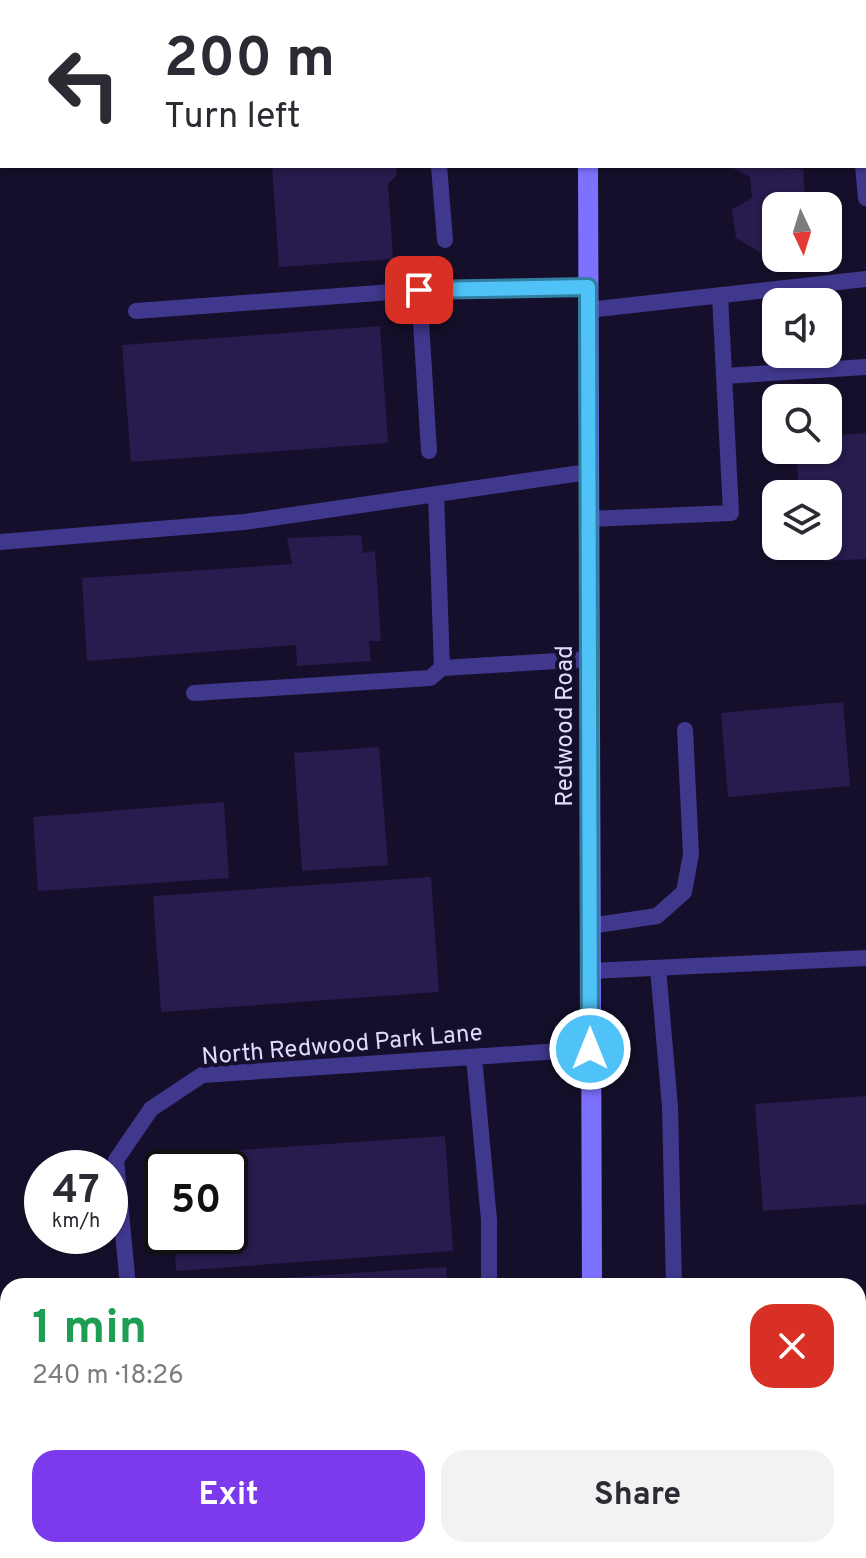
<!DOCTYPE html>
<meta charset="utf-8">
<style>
:root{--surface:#fff;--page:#f2f2f3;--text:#2b2b33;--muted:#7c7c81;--accent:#7c3aed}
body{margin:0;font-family:Overpass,sans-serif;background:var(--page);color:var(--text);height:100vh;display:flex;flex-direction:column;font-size:30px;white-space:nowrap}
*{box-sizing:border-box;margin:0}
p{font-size:26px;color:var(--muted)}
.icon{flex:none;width:44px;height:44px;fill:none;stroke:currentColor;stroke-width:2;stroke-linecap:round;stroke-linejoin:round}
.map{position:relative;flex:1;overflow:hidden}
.panel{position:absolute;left:0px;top:1278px;width:866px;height:280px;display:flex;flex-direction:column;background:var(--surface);border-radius:24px 24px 0 0;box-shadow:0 2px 6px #0004}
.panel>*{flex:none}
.banner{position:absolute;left:0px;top:0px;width:866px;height:168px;box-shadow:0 2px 6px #0004;background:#fff;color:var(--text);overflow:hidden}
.needle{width:52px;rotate:176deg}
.tools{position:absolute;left:762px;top:192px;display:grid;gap:16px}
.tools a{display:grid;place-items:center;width:80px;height:80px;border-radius:16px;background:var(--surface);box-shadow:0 2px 6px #0004;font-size:40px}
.speed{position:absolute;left:24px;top:1150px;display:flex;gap:16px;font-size:40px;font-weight:700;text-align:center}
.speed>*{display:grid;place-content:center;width:104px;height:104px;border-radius:50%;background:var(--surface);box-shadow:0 2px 6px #0004;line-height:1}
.speed small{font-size:20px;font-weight:400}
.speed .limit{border:4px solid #111;border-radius:12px;background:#fff;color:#111}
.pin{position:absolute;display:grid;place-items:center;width:68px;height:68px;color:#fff;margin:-34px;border-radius:16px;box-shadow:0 4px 12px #0006}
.me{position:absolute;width:88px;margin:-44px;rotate:0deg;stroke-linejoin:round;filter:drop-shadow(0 0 6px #0008)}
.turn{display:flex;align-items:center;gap:28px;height:168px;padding:0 32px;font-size:36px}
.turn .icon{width:104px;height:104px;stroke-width:2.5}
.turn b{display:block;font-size:56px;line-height:68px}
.round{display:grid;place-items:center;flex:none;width:84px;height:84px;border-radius:24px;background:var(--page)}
.head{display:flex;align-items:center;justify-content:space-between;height:136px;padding:0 32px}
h1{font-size:48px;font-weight:700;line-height:60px;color:#1e9e55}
.button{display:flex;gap:16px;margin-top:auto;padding:16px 32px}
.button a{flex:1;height:92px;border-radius:24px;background:var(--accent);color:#fff;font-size:32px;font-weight:700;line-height:92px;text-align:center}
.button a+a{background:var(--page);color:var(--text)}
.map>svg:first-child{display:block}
.building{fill:#281b4d}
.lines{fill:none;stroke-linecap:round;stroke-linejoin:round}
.service{stroke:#40388d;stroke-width:16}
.secondary{stroke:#7d71ff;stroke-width:20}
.route-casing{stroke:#337fa1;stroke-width:20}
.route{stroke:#4fc3f7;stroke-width:14}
.labels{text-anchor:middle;stroke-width:8;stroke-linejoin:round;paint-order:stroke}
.street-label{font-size:24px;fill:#e0daff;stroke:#160f2b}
</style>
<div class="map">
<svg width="866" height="1558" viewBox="0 0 866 1558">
<rect width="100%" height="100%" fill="#160f2b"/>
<!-- building -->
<path class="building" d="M272,166H397L396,176L388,184L393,259L279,267Z
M729,166L803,169L805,196L789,206H776V242L761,253L736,238L732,209L752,198L750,177Z
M380,326L388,443L131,462L122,345Z
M834,402L836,435L866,433V559L825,561L828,494H799L796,450H828V403Z
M361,535L363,553L375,551L381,641H369L371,661L297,666L296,645L87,661L82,578L292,564L287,538Z
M843,702L850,786L728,797L721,713Z
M379,747L388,865L302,871L294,753Z
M224,802L229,878L38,891L33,817Z
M431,877L439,992L161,1012L153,896Z
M866,1096V1204L763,1211L755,1104Z
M445,1136L453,1251L176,1271L174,1236H230V1168H169L168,1155Z
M446,1267L447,1286H190V1284Z
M0,1535H2L4,1558H0Z
M172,1550H450V1558H173Z"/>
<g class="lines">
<!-- service -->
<path class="service" d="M439,166L445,240
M863,166L866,198
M588,310L866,279
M136,311L419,290
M724,376L866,367
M429,451L419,290L588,287
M436,494L442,668L590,659
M589,519L731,513L720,295
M0,542L244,522L588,472
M194,693L430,678L442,668
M590,926L657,916L684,892L691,854L685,730
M658,968L670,1107L674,1286
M590,971L866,958
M474,1057L489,1220V1286
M128,1286L116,1160L151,1109L202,1075L590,1049
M0,1309L8,1308
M858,1312H866
M858,1441L866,1440
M116,1550L117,1558
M489,1550V1558
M827,1550L829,1558"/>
<!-- secondary -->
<path class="secondary" d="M588,0V2
M588,166L592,1286
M594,1550V1558"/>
</g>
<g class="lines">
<!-- route casing -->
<g class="route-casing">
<path id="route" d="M419,290L588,287L590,1049"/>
</g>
<!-- route -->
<use href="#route" class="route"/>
</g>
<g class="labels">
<!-- street labels -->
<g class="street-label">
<text transform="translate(564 726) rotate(-90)" y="8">Redwood Road</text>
<text transform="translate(342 1044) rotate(-5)" y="8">North Redwood Park Lane</text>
</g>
</g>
</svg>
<div class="tools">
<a><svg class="needle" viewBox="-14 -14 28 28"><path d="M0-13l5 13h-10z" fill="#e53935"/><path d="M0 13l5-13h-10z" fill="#7c7c81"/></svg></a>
<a><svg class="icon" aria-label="sound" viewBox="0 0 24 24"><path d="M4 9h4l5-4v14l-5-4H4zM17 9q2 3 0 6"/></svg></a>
<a><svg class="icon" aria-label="search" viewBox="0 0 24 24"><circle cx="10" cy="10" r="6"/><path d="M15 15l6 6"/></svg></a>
<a><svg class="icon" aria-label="layers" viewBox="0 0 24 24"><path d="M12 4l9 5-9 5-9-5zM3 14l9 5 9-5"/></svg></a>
</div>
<div class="speed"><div>47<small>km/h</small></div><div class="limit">50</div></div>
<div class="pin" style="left:419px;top:290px;background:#d93025"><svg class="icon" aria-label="arrive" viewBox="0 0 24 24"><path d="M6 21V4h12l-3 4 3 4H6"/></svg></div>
<svg class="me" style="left:590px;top:1049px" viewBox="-20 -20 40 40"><circle r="17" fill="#4fc3f7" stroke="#fff" stroke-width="3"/><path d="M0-11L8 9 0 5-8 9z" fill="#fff"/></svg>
<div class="banner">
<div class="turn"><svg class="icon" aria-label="left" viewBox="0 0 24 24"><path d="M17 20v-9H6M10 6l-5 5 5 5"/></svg><div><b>200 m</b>Turn left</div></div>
</div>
<section class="panel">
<div class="head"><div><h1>1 min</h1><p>240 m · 18:26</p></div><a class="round" style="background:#d93025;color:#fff"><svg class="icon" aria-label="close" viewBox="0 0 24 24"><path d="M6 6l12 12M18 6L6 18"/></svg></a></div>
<div class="button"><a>Exit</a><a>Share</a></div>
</section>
</div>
